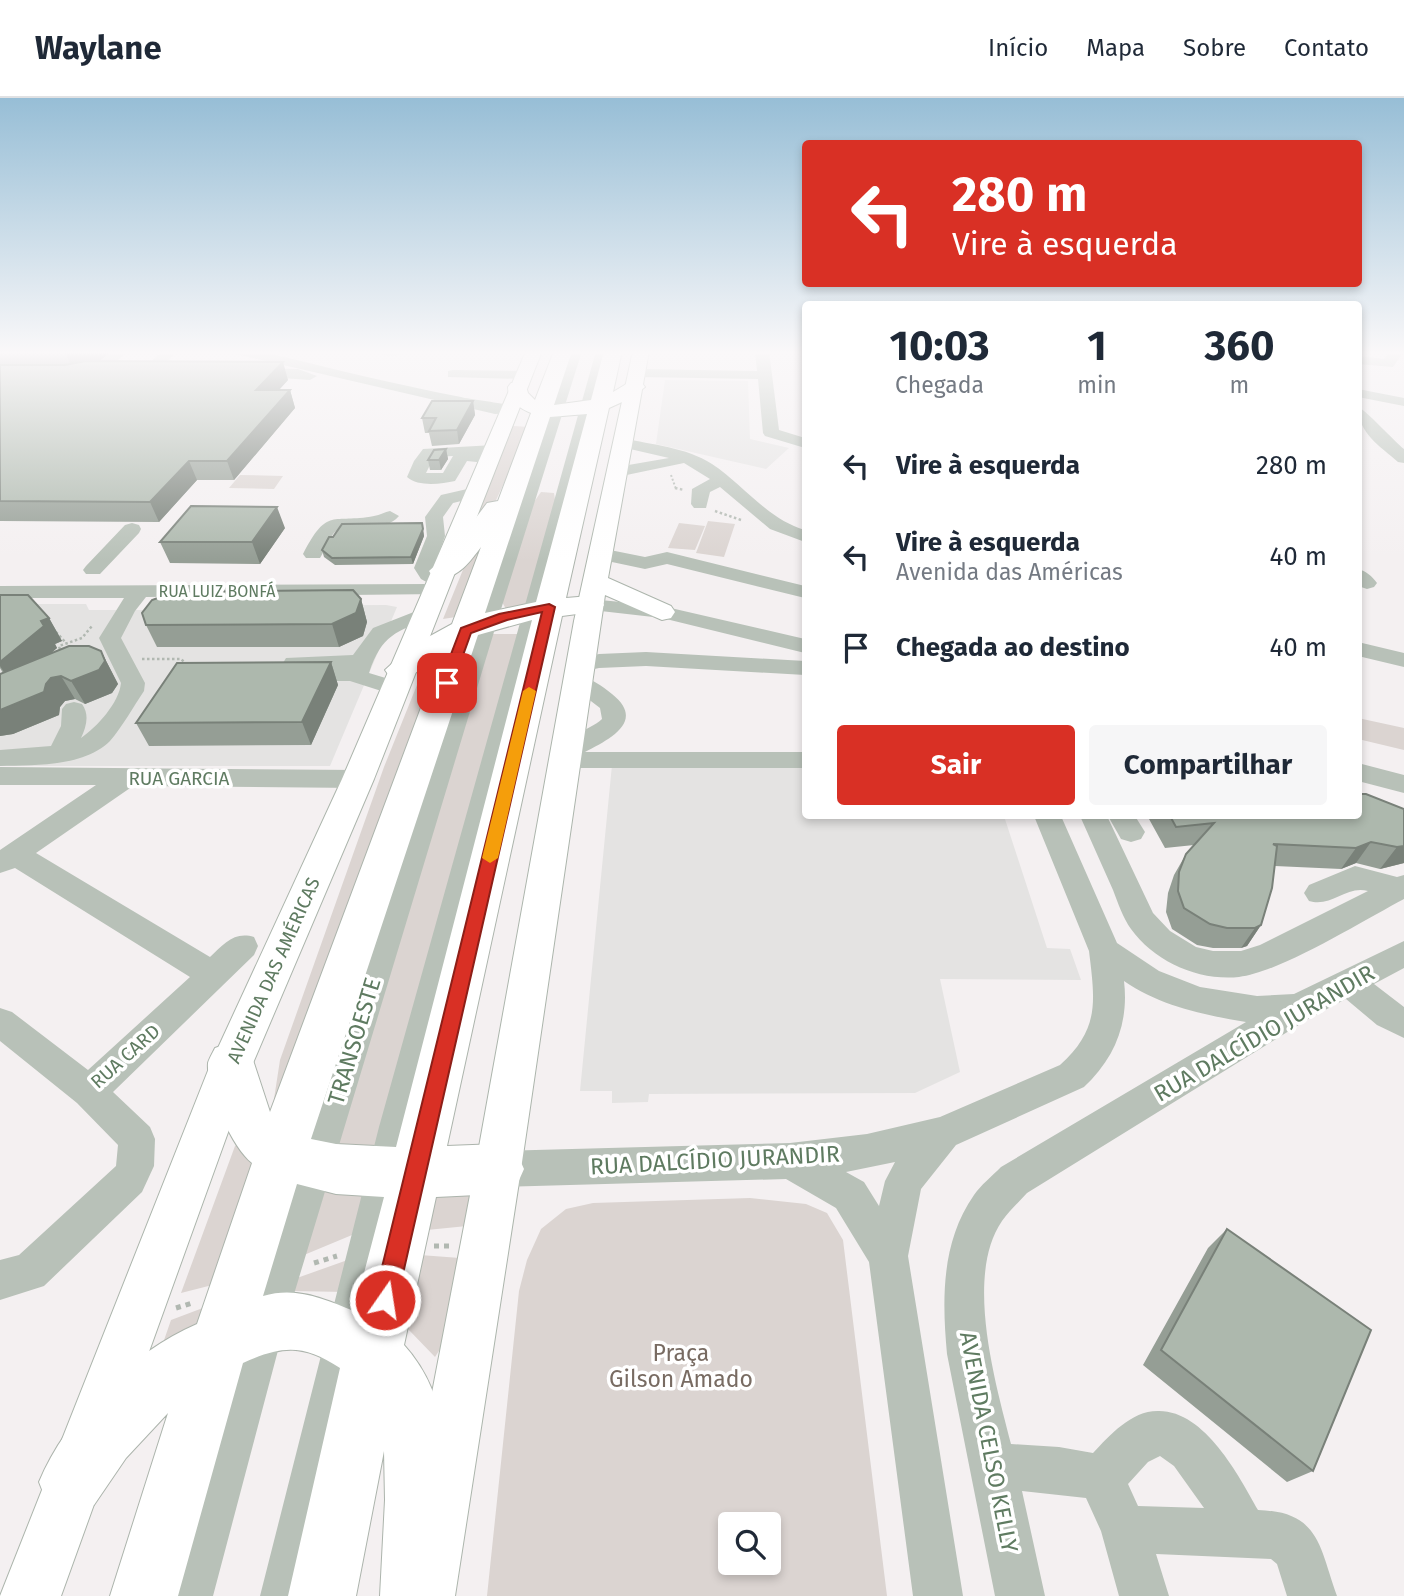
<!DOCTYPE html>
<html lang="pt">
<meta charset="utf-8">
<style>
:root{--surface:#fff;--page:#f6f6f7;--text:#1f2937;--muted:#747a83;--line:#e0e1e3;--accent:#d93025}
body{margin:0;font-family:"Fira Sans",sans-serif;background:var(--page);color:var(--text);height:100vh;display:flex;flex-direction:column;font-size:26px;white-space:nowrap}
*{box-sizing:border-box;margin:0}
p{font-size:23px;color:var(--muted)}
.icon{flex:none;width:38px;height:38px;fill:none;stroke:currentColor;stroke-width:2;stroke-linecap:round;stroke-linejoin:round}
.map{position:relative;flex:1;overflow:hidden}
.side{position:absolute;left:802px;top:203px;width:560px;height:518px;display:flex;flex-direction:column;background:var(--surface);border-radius:7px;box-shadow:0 4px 10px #0003}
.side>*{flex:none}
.hud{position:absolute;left:802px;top:42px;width:560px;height:147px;border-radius:7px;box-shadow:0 4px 10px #0003;background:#d93025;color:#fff;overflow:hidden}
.tools{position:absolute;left:718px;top:1414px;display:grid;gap:14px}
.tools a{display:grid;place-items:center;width:63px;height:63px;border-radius:7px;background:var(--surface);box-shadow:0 4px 10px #0003;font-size:35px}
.pin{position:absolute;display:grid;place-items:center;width:60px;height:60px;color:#fff;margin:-30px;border-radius:14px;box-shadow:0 4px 10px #0006}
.me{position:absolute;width:77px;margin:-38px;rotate:13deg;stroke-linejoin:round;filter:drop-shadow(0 0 5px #0008)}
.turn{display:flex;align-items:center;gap:24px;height:147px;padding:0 35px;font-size:32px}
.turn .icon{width:91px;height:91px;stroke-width:2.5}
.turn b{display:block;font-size:49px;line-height:60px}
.eta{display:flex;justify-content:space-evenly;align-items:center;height:119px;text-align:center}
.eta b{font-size:42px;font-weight:700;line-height:49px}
.primary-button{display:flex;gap:14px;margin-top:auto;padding:14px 35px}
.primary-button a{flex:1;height:80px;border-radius:7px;background:var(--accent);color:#fff;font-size:28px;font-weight:700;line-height:80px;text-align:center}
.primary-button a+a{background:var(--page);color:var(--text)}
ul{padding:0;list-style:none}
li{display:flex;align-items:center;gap:21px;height:91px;padding:0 35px}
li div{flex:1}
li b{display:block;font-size:26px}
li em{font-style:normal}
header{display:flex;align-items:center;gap:42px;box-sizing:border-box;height:98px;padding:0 35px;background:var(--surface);border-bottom:2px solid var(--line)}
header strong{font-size:33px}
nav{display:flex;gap:38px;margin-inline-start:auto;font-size:24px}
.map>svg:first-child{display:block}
.built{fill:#e4e3e2}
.green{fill:#dbd4d1;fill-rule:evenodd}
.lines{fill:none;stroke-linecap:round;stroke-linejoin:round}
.major-casing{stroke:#acb5ac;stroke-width:2}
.highway-casing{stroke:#acb4ac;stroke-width:2}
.path-far2{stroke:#b1b8b1;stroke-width:2;stroke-dasharray:2 2;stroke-linecap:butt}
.path-far1{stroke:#b1b8b1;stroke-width:2.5;stroke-dasharray:2.5 2.5;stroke-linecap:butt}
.path{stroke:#b1b8b1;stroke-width:5;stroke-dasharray:5 5;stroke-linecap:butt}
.minor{fill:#b8c1b8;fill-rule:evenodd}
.major{fill:#fff;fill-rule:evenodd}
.highway{fill:#fff;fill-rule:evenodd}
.wall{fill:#959e95}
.shaded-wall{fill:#798179}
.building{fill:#adb8ad;stroke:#798179;stroke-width:2}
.route{fill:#d93025;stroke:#8d1f18;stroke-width:2}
.slow{fill:#f59e0b}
.labels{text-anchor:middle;stroke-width:7;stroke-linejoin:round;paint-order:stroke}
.far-street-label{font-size:16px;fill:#5f7b61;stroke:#fff}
.street-label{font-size:19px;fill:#5f7b61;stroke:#fff}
.near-street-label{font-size:23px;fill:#5f7b61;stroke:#fff}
.near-park-label{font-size:23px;fill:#786b62;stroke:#fff}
</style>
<header>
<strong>Waylane</strong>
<nav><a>Início</a><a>Mapa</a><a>Sobre</a><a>Contato</a></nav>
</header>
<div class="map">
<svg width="1404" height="1498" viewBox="0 0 1404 1498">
<rect width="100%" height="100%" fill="#f4f0f1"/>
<!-- built -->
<path class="built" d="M665,282L748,283L750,341L789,350L766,371L656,346Z
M0,506H86L89,512H167L181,508L386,507L397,509L330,668H0Z
M805,658V718H1004L1047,850L1070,851L1081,882L940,881L960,974L915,995L649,996L648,1004L612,1005V993H580L612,667Z"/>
<!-- green -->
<path class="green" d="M513,328L530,329L491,413L468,436Z
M240,377L283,378L274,391L229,390Z
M541,394L554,395L556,408L530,506L507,513L501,502L529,411Z
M708,423L735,426L724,459L696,455Z
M490,425L462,518L443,521L471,452Z
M679,425L705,428L695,452L668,450Z
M491,536H520L383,1049L335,1050Z
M451,546L291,999L274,1001L280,962L384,669L423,572Z
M1358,620L1404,630V652L1358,641Z
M247,1038L269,1065L232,1182L181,1195L235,1048Z
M325,1082L375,1087L364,1132L304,1157Z
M437,1086H476L467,1128L427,1132Z
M750,1100L806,1106L827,1115L843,1142L887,1498H487L519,1193L527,1162L541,1131L566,1111L593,1105ZM730,1426H768V1465H730Z
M420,1157L460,1160L444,1245L435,1259L408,1231Z
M356,1159L346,1194L292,1193L297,1180Z
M224,1202L153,1274L171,1222Z"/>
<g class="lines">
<!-- major casing -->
<g class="major-casing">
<path id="major" d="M526,253H542L374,681L253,965L61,1498H0L211,965L342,681Z
M633,253H649L608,480L671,508L675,514L671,520L662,522L605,497L521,1071L455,1498H393L475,1071L574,523Z"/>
</g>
<!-- highway casing -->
<g class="highway-casing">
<path id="highway" d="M554,253H572L554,307L591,302L604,253H622L613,294L628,285H642L645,289L631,300L609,310L566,500L590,498L600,501L604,507L600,513L562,518L447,1048L498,1046L516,1053L524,1071L516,1089L498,1096L436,1099L404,1247C464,1313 449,1417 448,1498H380L385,1402L384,1353L356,1498H288L340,1270C304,1246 282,1247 243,1265L178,1498H110L168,1315L126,1360L94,1407L71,1416L48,1407L39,1384C67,1317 131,1255 197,1226L252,1065C232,1049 206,991 208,965C209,961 213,954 215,950L232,944L249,950L270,1014L441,556C423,567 413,584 390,579L385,572L410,549L452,526L481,449C469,465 456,484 433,479L429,473L451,453L487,405L498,403L531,315C519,310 508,303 508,289L511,285H525L528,295L535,302ZM587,316L536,504L485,515L550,319ZM532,522L396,1049L336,1046L311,1041L478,537ZM297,1086L336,1096L384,1099L354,1213C324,1201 296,1188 263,1198Z"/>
</g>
<!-- path-far2 -->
<path class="path-far2" d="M704,254H713
M671,377L676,391"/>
<!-- path-far1 -->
<path class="path-far1" d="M675,390L684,392
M715,413L741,422
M56,534L66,545
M61,556L59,548L82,540L92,528
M142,561H181L186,566"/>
<!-- path -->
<path class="path" d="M434,1148H451
M314,1165L337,1158
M176,1210L192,1205"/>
<!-- minor -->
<path class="minor" d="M113,253H129L99,277H89V271Z
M163,253H178L152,277H142V271Z
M234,253H259C326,269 393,286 461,299C472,302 514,306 519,310L511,315L495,316L236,256Z
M375,253H407C400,259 382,259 375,253Z
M568,253H582L497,524L285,1226L213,1498H163L243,1226L475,524Z
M596,253H610L415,1029L310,1498H260L379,1029Z
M755,253H769L779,332L805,340V350L765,338L763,335L758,281L638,279L631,275L638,271L757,273Z
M1390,253H1404L1393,269L1358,266V258L1384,261Z
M247,270L298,271L317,278L310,282L242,277L240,274Z
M453,272L523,273L530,277L523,281L448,279V273Z
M1358,291L1404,300V308L1358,299Z
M1358,309C1365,311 1395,344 1404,351V365L1398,364C1380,348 1358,335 1358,309Z
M623,340C652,347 686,349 712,366C744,387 767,421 805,432V444L770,431L720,389L710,394L706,410H694L691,406L692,391L710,381L684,365L617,379L611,378L609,374L611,370L669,360L617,348L615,345L617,342Z
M494,347L502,352L500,355L490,357L498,362L496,366L467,363L455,383C441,386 418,389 407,379L414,363L423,351ZM453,358L443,375H426L434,359Z
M476,389L485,394L482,398L453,405L443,419L445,438L434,470L448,482L440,487L444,492L441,496L146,499L135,513L121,540L145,585L144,593C133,609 123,628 110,643C84,669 34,667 0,668V652L51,648L61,628L62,611L66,606L74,604L82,606C90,617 86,629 81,640C97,629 119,605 121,585L99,540L124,500H0V488L430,486L421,481L414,470L427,438L425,419L441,397Z
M390,413L399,418C382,438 351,419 334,435C328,442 325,452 320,460H306L303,456C328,408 332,426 374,418C380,417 385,414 390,413Z
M132,425L139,427L141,431L139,435L100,476H86L83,472L86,468L125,427Z
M600,450L645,459L667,454L805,488V500L667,466L645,471L593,460L590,456L593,452Z
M1358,471C1366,473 1372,478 1377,485L1374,489L1367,491L1358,488Z
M590,501L662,508L805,541V555L662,520L583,511L580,507L583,503Z
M424,510L431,512L435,516L431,520C396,534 382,536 369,575L402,585L406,590L402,595L394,597L350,583H297L289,581L286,576L290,571L283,565L286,560L353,557L373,530Z
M1358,544L1404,555V569L1358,558Z
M646,554L805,563V577L646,568L599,570L581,574L573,572L570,567L573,562L599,556Z
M578,577C591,580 602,588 612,596C646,623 610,641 585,654H805V670H566L557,668L553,662L558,656L555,652C565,637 589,633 602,621L600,610L566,584L570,579Z
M1358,665L1404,677V695L1358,683Z
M0,669L358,672L367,675L371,681L367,687L358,690L133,688L36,755L210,859C224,846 234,833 254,839L258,848L254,857L113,994L150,1029L155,1041L154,1068L142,1094L44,1188L0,1202V1162L19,1157L116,1068L118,1047L77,1005L0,943V910L12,914L88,972L190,879L15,770L0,775V752L96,687H0Z
M1034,718H1061L1117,845L1159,873L1200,889L1257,898L1294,896L1404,843V870L1374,886L1404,909V940L1377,927L1346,901L1310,920L1027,1095C1019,1104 1009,1113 1002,1123C964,1178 996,1287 1011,1346L1059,1349L1093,1355C1110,1337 1132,1312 1159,1313C1205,1313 1239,1378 1258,1412C1320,1414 1319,1448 1337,1498H1287L1277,1466L1271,1461L1156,1456L1169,1498H1119L1101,1433L1086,1400L1022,1393L1045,1498H995L947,1256C942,1202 941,1144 974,1097C981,1087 992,1078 1001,1069L1246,924C1204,917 1160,908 1124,883C1129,925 1115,960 1084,989L956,1047L921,1091L908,1158L963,1498H913L869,1164L836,1110L786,1081L498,1089L485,1084L479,1071L485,1058L498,1053L790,1045L867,1036L940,1019L1060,967C1100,931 1095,903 1089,853ZM895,1064L885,1083L879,1108L864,1084L846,1074ZM1160,1358L1174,1368L1204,1410L1138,1408L1128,1386L1148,1364Z
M1080,718H1107L1153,815L1170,833L1196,849L1213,853H1241L1260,847L1368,793C1346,787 1331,810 1309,803L1304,795L1309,787L1355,768L1397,779L1404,777V801C1364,822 1281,874 1239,879C1198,883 1155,864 1131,831C1123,820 1118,805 1113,792C1102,767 1091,743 1080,718Z
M1108,718H1135L1145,734L1141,741L1131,744L1121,741Z"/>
<!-- major -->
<use href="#major" class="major"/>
<!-- highway -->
<use href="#highway" class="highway"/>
</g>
<!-- wall -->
<path class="wall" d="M0,253H109L110,255L99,263L288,282L279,292H290L295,310L234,382H197L159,424L0,423Z
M473,303L475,317L459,346L432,348L429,335H425L422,320Z
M446,351L448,361L441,372H430L428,362Z
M422,425L424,438L413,466L335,467L324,459L322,452L333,439Z
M285,430L260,466L170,465L160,444Z
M0,497L49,520L62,543L55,546L57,550L51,555L101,553L118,586L112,595L85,606L75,601L65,603L60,609L59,617L13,636L0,638V576L3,575L0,570Z
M361,501L367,524L363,538L339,549H157L146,527Z
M331,564L338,587L311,647L149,648L136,625Z
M1404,711V765L1380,771L1356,765L1341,771L1275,768L1261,827L1247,848L1241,850H1213L1197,847L1172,831L1166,814L1168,795L1174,777L1186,756L1194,747L1165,750L1149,721L1144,718H1358Z
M1227,1131L1313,1373L1287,1384L1143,1267L1208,1150Z"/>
<!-- shaded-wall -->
<path class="shaded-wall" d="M67,253H109L110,255L94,267L73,271L65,254Z
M283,264L288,282L262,310L256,292Z
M290,292L295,310L234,382L227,363Z
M473,303L475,317L459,346L457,332Z
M446,351L448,361L441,372L439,362Z
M189,363L197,382L159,424L150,404Z
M277,409L285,430L260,466L252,444Z
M422,425L424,438L413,466L411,459Z
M361,501L367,524L363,538L339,549L332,526Z
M49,520L62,543L55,546L57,550L13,588L0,568V564L41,523Z
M101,553L118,586L112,595L85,606L71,583Z
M331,564L338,587L311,647L302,624Z
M61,578L75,601L65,603L60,609L59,617L13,636L0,638V612L51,580Z
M1371,744L1356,765L1341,771L1356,750Z
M1404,748V765L1380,771L1397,749Z
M1261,827L1247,848L1241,850L1255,830Z"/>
<!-- building -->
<path class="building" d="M0,253H67L0,254Z
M86,263L283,264L256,292H290L227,363H189L150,404L0,403V267H65Z
M432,303H473L457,332L429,333L436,320H422Z
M446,351L439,362H428L434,352Z
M191,408L277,409L252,444H160Z
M422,425L423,431L411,459L332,460L322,452L329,439H333L342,426Z
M353,492L361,501L356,515L332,526L146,527L142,515L152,502L174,494Z
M0,497H28L49,520L41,523L44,528L0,564Z
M69,548H89L101,553L105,563L99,572L71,583L61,578L51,580L46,586L44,594L0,612V576Z
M331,564L302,624L136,625L177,565Z
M1358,696H1366L1404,711V748L1397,749L1371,744L1356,750L1273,746L1277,748L1272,790L1261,827L1255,830H1227L1210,826L1184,810L1178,793L1179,774L1186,756L1214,725L1176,729L1170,718H1358Z
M1227,1131L1371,1232L1313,1373L1161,1252Z"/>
<!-- sky -->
<linearGradient id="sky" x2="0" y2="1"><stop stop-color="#97bed6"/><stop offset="0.55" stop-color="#faf8f9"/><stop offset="1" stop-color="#faf8f9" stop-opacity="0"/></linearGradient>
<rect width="1404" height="463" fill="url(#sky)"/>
<!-- route -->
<path class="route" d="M549,506L555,509L397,1202L394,1211L385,1214L377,1211L374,1202L542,514L507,522L471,535L453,585L447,589L440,585L461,530L499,516Z"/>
<!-- slow -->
<path class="slow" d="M529,589L536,593L498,760L490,765L482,760L523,593Z"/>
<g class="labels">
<!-- far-street labels -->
<g class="far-street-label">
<text x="217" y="499">RUA LUIZ BONFÁ</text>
</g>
<!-- street labels -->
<g class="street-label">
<text x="179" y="687">RUA GARCIA</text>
<text transform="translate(273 872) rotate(-66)" y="7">AVENIDA DAS AMÉRICAS</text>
<text transform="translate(125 958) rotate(-42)" y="7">RUA CARD</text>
</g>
<!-- near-street labels -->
<g class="near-street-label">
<text transform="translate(1264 935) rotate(-30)" y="8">RUA DALCÍDIO JURANDIR</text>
<text transform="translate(354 943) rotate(-73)" y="8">TRANSOESTE</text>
<text transform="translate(715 1062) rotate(-3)" y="8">RUA DALCÍDIO JURANDIR</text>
<text transform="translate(989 1344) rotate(79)" y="8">AVENIDA CELSO KELLY</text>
</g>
<!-- near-park labels -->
<g class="near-park-label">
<text x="681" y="1263">Praça<tspan x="681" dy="26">Gilson Amado</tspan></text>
</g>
</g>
</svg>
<div class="tools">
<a><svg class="icon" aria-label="search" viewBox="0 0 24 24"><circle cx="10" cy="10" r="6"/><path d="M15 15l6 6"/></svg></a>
</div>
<div class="pin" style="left:447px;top:585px;background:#d93025"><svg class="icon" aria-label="arrive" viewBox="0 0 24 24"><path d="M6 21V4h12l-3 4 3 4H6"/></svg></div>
<svg class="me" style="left:385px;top:1202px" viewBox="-20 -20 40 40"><circle r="17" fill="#d93025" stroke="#fff" stroke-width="3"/><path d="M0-11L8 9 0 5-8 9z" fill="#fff"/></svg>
<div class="hud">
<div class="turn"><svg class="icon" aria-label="left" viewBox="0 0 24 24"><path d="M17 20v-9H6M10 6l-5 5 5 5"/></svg><div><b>280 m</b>Vire à esquerda</div></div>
</div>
<section class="side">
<div class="eta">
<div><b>10:03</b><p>Chegada</p></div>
<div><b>1</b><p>min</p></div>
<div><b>360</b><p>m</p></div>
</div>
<ul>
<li><svg class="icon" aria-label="left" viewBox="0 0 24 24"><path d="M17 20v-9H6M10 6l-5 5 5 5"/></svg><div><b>Vire à esquerda</b></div><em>280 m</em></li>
<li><svg class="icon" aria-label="left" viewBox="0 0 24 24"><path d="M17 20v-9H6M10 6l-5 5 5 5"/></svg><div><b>Vire à esquerda</b><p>Avenida das Américas</p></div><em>40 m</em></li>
<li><svg class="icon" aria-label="arrive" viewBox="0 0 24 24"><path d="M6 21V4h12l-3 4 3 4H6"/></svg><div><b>Chegada ao destino</b></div><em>40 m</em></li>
</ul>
<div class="primary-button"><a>Sair</a><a>Compartilhar</a></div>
</section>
</div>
